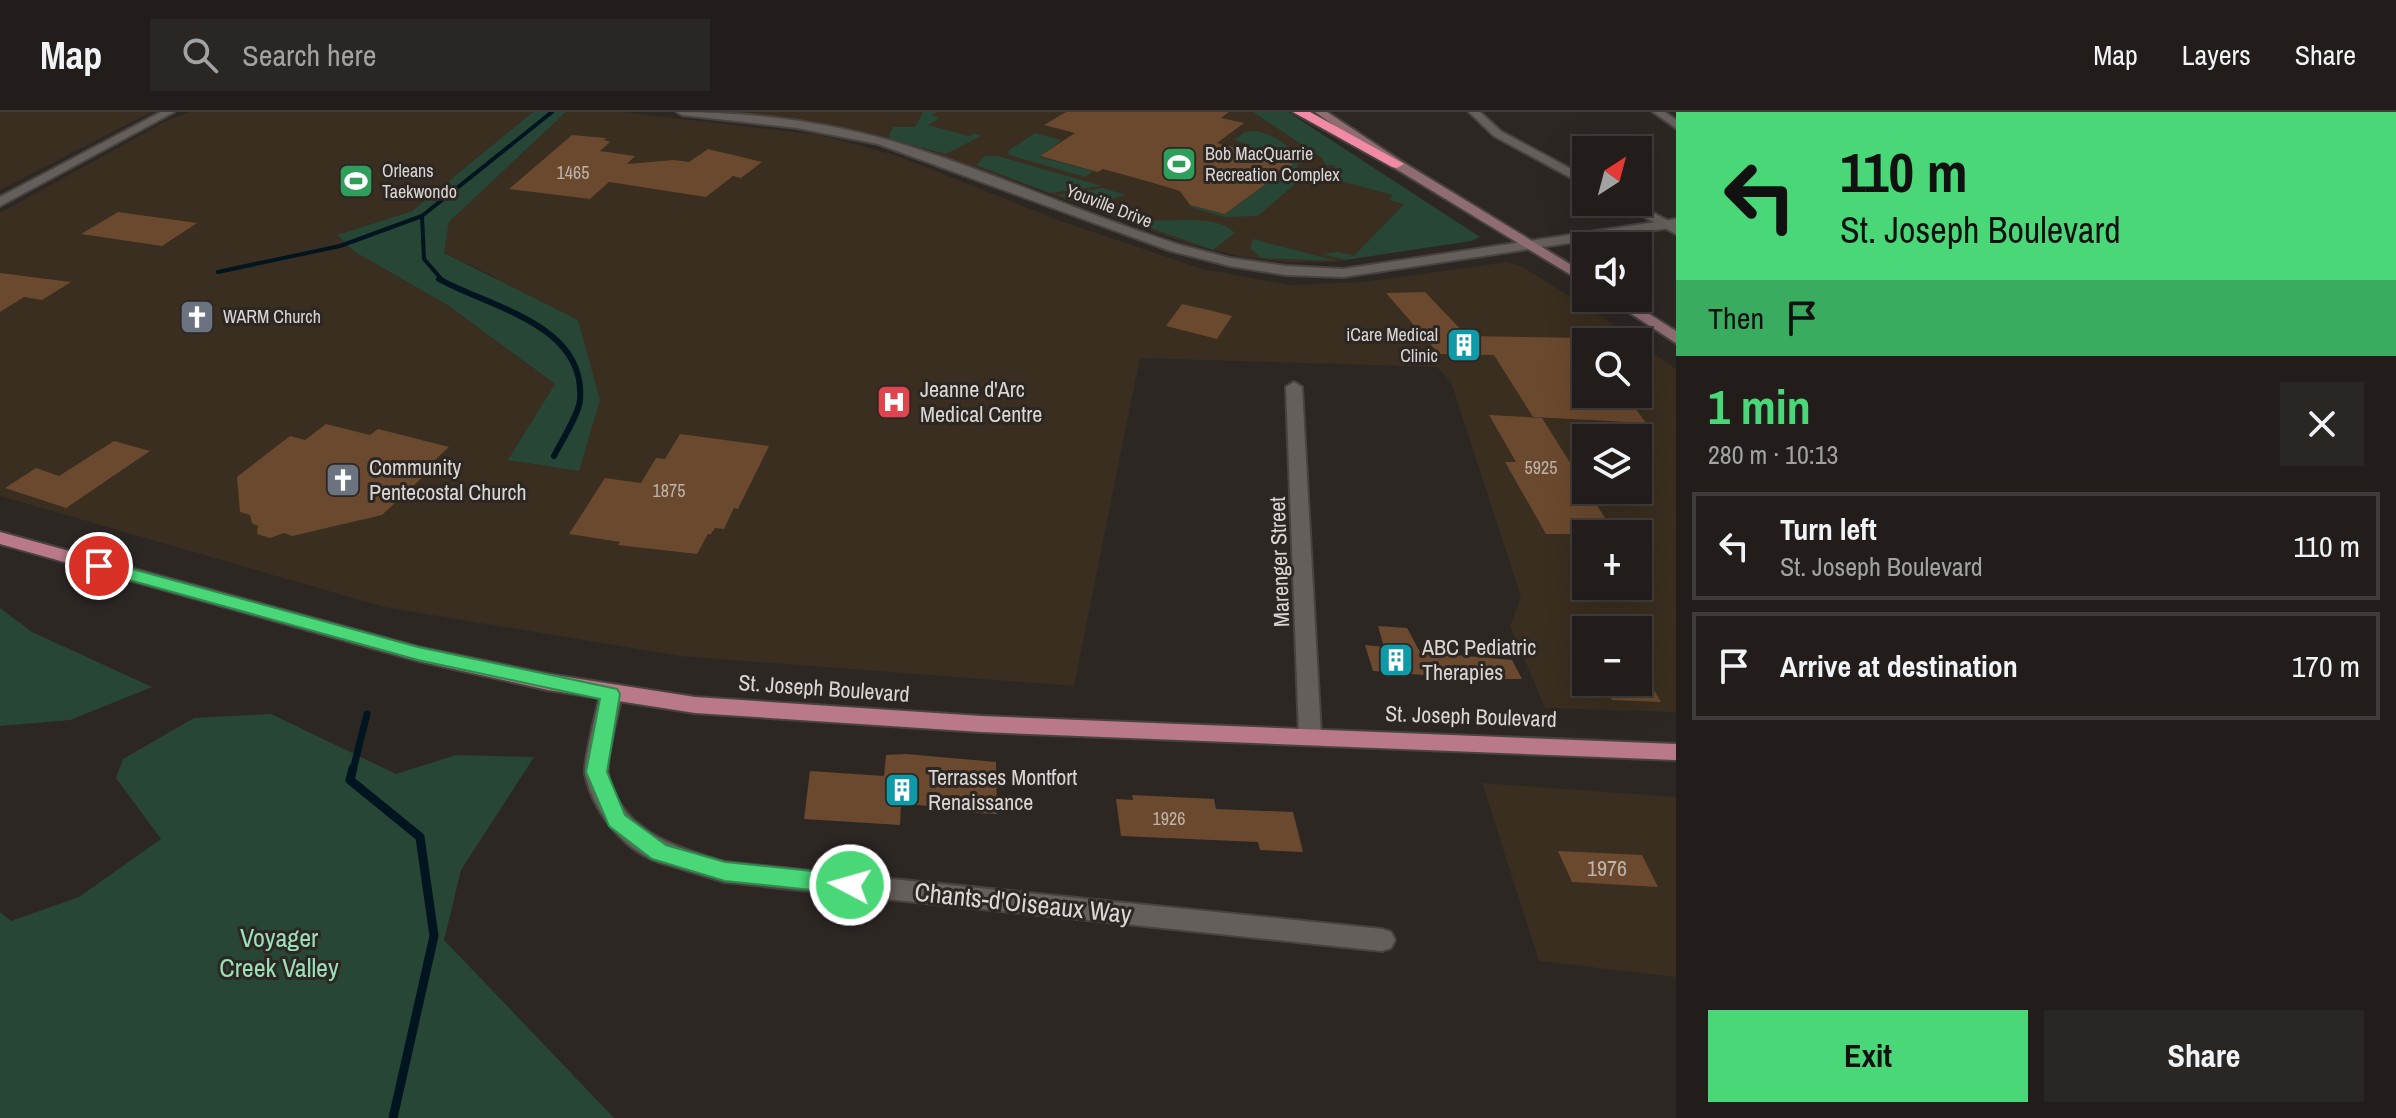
<!DOCTYPE html>
<meta charset="utf-8">
<style>
:root{--surface:#221d1b;--page:#2a2624;--text:#f1f3f6;--muted:#a2a2a3;--line:#3f3b3a;--accent:#49d778}
body{margin:0;font-family:"Archivo Narrow",sans-serif;background:var(--page);color:var(--text);height:100vh;display:flex;flex-direction:column;font-size:30px;white-space:nowrap}
*{box-sizing:border-box;margin:0}
p{font-size:26px;color:var(--muted)}
.icon{flex:none;width:44px;height:44px;fill:none;stroke:currentColor;stroke-width:2;stroke-linecap:round;stroke-linejoin:round}
.map{position:relative;flex:1;overflow:hidden}
.drawer{display:flex;flex-direction:column;background:var(--surface);width:720px}
.drawer>*{flex:none}
.top-card{background:#49d778;color:#111;overflow:hidden}
.needle{width:52px;rotate:36deg}
.tools{position:absolute;left:1572px;top:24px;display:grid;gap:16px}
.tools a{display:grid;place-items:center;width:80px;height:80px;border-radius:0px;background:var(--surface);box-shadow:0 8px 32px #0002,0 0 0 2px var(--line);font-size:40px}
.pin{position:absolute;display:grid;place-items:center;width:68px;height:68px;color:#fff;margin:-34px;border:4px solid #fff;border-radius:50%;box-shadow:0 2px 8px #0007}
.me{position:absolute;width:88px;margin:-44px;rotate:276deg;stroke-linejoin:round;filter:drop-shadow(0 0 6px #0008)}
.turn{display:flex;align-items:center;gap:28px;height:168px;padding:0 32px;font-size:36px}
.turn .icon{width:104px;height:104px;stroke-width:2.5}
.turn b{display:block;font-size:56px;line-height:68px}
.then{display:flex;align-items:center;height:76px;padding:0 32px;background:#0003;gap:16px;font-size:30px}
.round{display:grid;place-items:center;flex:none;width:84px;height:84px;border-radius:0px;background:var(--page)}
.overview{display:flex;align-items:center;justify-content:space-between;height:136px;padding:0 32px}
h1{font-size:48px;font-weight:700;line-height:60px;color:var(--accent)}
.action{display:flex;gap:16px;margin-top:auto;padding:16px 32px}
.action a{flex:1;height:92px;border-radius:0px;background:var(--accent);color:#111;font-size:32px;font-weight:700;line-height:92px;text-align:center}
.action a+a{background:var(--page);color:var(--text)}
ul{padding:0;list-style:none}
li{display:flex;align-items:center;gap:24px;height:108px;margin:0 16px 12px;padding:0 16px;border:4px solid var(--line);border-radius:0px}
li div{flex:1}
li b{display:block;font-size:30px}
li em{font-style:normal}
header{display:flex;align-items:center;gap:48px;box-sizing:border-box;height:112px;padding:0 40px;background:var(--surface);border-bottom:2px solid var(--line)}
header strong{font-size:38px}
nav{display:flex;gap:44px;margin-inline-start:auto;font-size:28px}
.search{width:560px;height:72px;background:var(--page);display:flex;align-items:center;gap:20px;box-sizing:border-box;padding:0 28px;border-radius:0px;color:var(--muted);font-size:30px}
main{display:flex;flex:1;min-height:0}
.map>svg:first-child{display:block}
.commercial{fill:#392e1f;fill-rule:evenodd}
.green{fill:#274635}
.lines{fill:none;stroke-linecap:round;stroke-linejoin:round}
.stream-far3{stroke:#001520;stroke-width:4}
.stream-far2{stroke:#001520;stroke-width:6}
.stream-far1{stroke:#001520;stroke-width:7}
.stream{stroke:#001520;stroke-width:9}
.building{fill:#6b492e}
.minor-casing{stroke:#484341;stroke-width:4}
.tertiary-casing{stroke:#484341;stroke-width:4}
.secondary-casing{stroke:#484341;stroke-width:4}
.primary-casing{stroke:#484341;stroke-width:4}
.motorway-casing{stroke:#484341;stroke-width:4}
.minor{fill:#655f5b;fill-rule:evenodd}
.tertiary{fill:#655f5b;fill-rule:evenodd}
.secondary{fill:#8f6c72;fill-rule:evenodd}
.primary{fill:#ba7988;fill-rule:evenodd}
.motorway{fill:#f28aa6;fill-rule:evenodd}
.route{fill:#49d778;stroke:#2f8c4e;stroke-width:2}
.labels{text-anchor:middle;stroke-width:6;stroke-linejoin:round;paint-order:stroke}
.far-poi-label{font-size:18px;fill:#dad6d4;stroke:#2d2724;text-anchor:start}
.number-label{font-size:18px;fill:#beb3aa}
.far-street-label{font-size:18px;fill:#dad6d4;stroke:#2d2724}
.poi-label{font-size:22px;fill:#dad6d4;stroke:#2d2724;text-anchor:start}
.street-label{font-size:22px;fill:#dad6d4;stroke:#2d2724}
.near-number-label{font-size:22px;fill:#beb3aa}
.near-street-label{font-size:26px;fill:#dad6d4;stroke:#2d2724}
.near-park-label{font-size:26px;fill:#9ae1b9;stroke:#2d2724}
</style>
<header>
<strong>Map</strong>
<div class="search"><svg class="icon" aria-label="search" viewBox="0 0 24 24"><circle cx="10" cy="10" r="6"/><path d="M15 15l6 6"/></svg>Search here</div>
<nav><a>Map</a><a>Layers</a><a>Share</a></nav>
</header>
<main>
<div class="map">
<svg width="1676" height="1006" viewBox="0 0 1676 1006">
<rect width="100%" height="100%" fill="#2d2724"/>
<!-- commercial -->
<path class="commercial" d="M0,0H151L0,78Z
M191,0H533L412,99L337,123L355,140L449,194L555,272L600,288L493,164L444,141L449,110L566,0H621L820,23L898,44L1058,108L1202,157L1289,173L1365,170L1507,150L1523,155L1604,206L1676,257V600L1545,596L1510,514L1521,485L1451,270L1437,255L1140,246L1074,574L679,544L384,495L0,384V101L170,7ZM1586,230H1638V282H1586ZM1586,326H1638V378H1586ZM1586,422H1638V474H1586ZM1586,518H1638V570H1586Z
M739,0H1280L1478,127L1334,150H1289L1243,145L1185,131L903,29L775,4Z
M1482,671L1676,685V865L1539,849Z"/>
<!-- green -->
<path class="green" d="M533,0H566L449,110L444,141L578,208L600,288L579,359L508,348L555,272L449,194L355,140L337,123L412,99Z
M923,0H937L932,3L940,6L928,13L969,24L975,21L981,24L946,42L890,27L889,23L893,15H915Z
M1253,0H1288L1480,125L1471,129L1345,148L1323,142L1338,140L1354,144L1404,92L1389,88L1393,83L1333,67L1336,64L1327,61V56H1335L1334,53H1326L1322,46Z
M1255,19C1275,22 1291,34 1301,52H1297V60H1295L1294,63L1301,65L1297,70L1258,104L1225,105L1193,96L1190,93L1226,102L1292,53L1244,40L1251,33L1234,28L1245,20Z
M1035,21L1062,28L1039,45L1094,59L1085,65L1009,43L1008,39Z
M985,44H998L1102,74L1050,81L976,53Z
M1103,76L1126,83L1112,87L1108,94C1133,125 1208,92 1235,121L1213,138L1057,83Z
M1253,127L1337,149L1261,146L1250,136Z
M0,496L32,520L152,575L70,608L0,614Z
M271,602L396,662L456,643L534,645L461,758L444,828L614,1006H0V800L11,809L79,785L161,727L116,666L123,647L194,606Z"/>
<g class="lines">
<!-- stream-far3 -->
<path class="stream-far3" d="M218,160L340,134L422,104
M443,169L424,147L422,104L552,0"/>
<!-- stream-far2 -->
<path class="stream-far2" d="M439,167C491,196 586,212 580,288C579,302 561,330 554,344"/>
<!-- stream-far1 -->
<path class="stream-far1" d="M353,658L367,602"/>
<!-- stream -->
<path class="stream" d="M353,656L350,668L420,725L434,824L393,1006"/>
</g>
<!-- building -->
<path class="building" d="M1066,0H1229L1221,6L1244,11L1217,31L1293,52L1225,102L1190,93L1180,79L1150,70L1103,57L1098,60L1040,44L1075,21L1044,13Z
M572,23L606,26L604,28L610,30L600,39L635,44L627,52L674,48L689,50L708,37L762,50L741,66L733,64L706,85L609,70L590,87L509,77Z
M118,100L197,111L162,134L81,122Z
M0,161L71,170L42,188L24,185L0,200Z
M1425,180L1467,224L1586,226V282H1625L1646,311L1533,305L1494,243L1439,242L1386,181Z
M1182,192L1213,199L1232,204L1217,227L1166,214Z
M1489,303L1542,306L1615,422H1546L1505,350H1516Z
M326,312L370,323L378,317L449,335L421,361L426,362L382,403L292,424L284,421L270,426L257,422L258,414L252,411L250,403L240,400L237,365L290,324L305,328Z
M680,322L769,334L738,397L734,396L724,417L715,416L711,422H708L697,442L618,433L620,430L569,422L605,366L641,371L656,346L665,347Z
M114,329L150,339L66,396L5,376L36,356L59,364Z
M1378,514L1407,516L1420,540L1512,548L1522,567H1449L1448,565L1373,559L1365,533L1384,535Z
M1602,570H1649L1661,590L1612,588Z
M906,642L996,650L997,702L959,700V696L901,692L900,713L804,707L810,659L884,664L886,643Z
M1132,683L1214,687L1216,697L1293,700L1303,740L1260,738L1258,730L1121,724L1116,687L1133,688Z
M1558,739L1642,743L1658,775L1572,770Z"/>
<g class="lines">
<!-- minor casing -->
<g class="minor-casing">
<path id="minor" d="M1469,0H1480L1502,20L1586,65V74L1494,24Z
M1617,90H1633L1676,113V122Z
M1294,270L1302,275L1321,623L1318,629L1310,631L1302,629L1299,623L1286,275Z
M611,574L619,577L622,582C619,599 605,648 608,662C620,720 676,735 725,750L1382,817L1391,820L1395,828L1391,836L1382,839L725,770L659,750C623,738 593,699 585,662C583,649 597,598 600,582L603,577Z"/>
</g>
<!-- tertiary casing -->
<g class="tertiary-casing">
<path id="tertiary" d="M161,0H174L0,94V85Z
M677,0C755,0 836,11 911,35C1002,64 1089,104 1180,133L1230,146L1286,154L1343,157L1676,107V115L1343,165L1286,163L1230,154L1171,139L878,32L797,16L682,3Z
M1653,0H1665L1676,8V16Z"/>
</g>
<!-- secondary casing -->
<g class="secondary-casing">
<path id="secondary" d="M1315,0H1327L1401,49L1586,162V172L1393,55Z
M1607,186H1624L1676,219V231Z"/>
</g>
<!-- primary casing -->
<g class="primary-casing">
<path id="primary" d="M0,420L418,535L548,562L695,585L981,604L1676,632V648L981,620L695,601L548,578L418,549L0,432Z"/>
</g>
<!-- motorway casing -->
<g class="motorway-casing">
<path id="motorway" d="M1293,0H1310L1404,52L1397,56L1392,55Z"/>
</g>
<!-- minor -->
<use href="#minor" class="minor"/>
<!-- tertiary -->
<use href="#tertiary" class="tertiary"/>
<!-- secondary -->
<use href="#secondary" class="secondary"/>
<!-- primary -->
<use href="#primary" class="primary"/>
<!-- motorway -->
<use href="#motorway" class="motorway"/>
</g>
<!-- route -->
<path class="route" d="M99,448L418,535L617,577L620,582L607,660L625,703L666,733L725,750L850,763L858,766L861,773L858,779L850,782L725,769L652,747L609,714L586,660L600,587L418,548L93,458L90,454L93,450Z"/>
<!-- icons -->
<defs>
<g id="stadium-square" transform="scale(1.8)"><rect x="-9" y="-9" width="18" height="18" rx="4" fill="#2e9e5b" stroke="#2d2724"/><path d="M0-5a6.5 5 0 1 0 0 10a6.5 5 0 1 0 0-10ZM-3.5-1.8h7v3.6h-7Z" fill="#fff"/></g>
<g id="church-square" transform="scale(1.8)"><rect x="-9" y="-9" width="18" height="18" rx="4" fill="#6b7280" stroke="#2d2724"/><path d="M-1.2-6h2.4v3.5h3.3v2.4h-3.3V6h-2.4V-.1h-3.3v-2.4h3.3Z" fill="#fff"/></g>
<g id="building-square" transform="scale(1.8)"><rect x="-9" y="-9" width="18" height="18" rx="4" fill="#0f9aa8" stroke="#2d2724"/><path d="M-4-6H4V6H1V3H-1V6H-4ZM-2.5-4.3h1.7v1.8h-1.7ZM.8-4.3h1.7v1.8H.8ZM-2.5-1h1.7V.8h-1.7ZM.8-1h1.7V.8H.8Z" fill="#fff"/></g>
<g id="hospital-square" transform="scale(1.8)"><rect x="-9" y="-9" width="18" height="18" rx="4" fill="#e0444e" stroke="#2d2724"/><path d="M-5-5h3v3.5h4V-5h3V5h-3V1.5h-4V5h-3Z" fill="#fff"/></g>
</defs>
<g fill-rule="evenodd">
<use href="#stadium-square" x="1179" y="52"/>
<use href="#stadium-square" x="356" y="69"/>
<use href="#church-square" x="197" y="205"/>
<use href="#building-square" x="1464" y="233"/>
<use href="#hospital-square" x="894" y="290"/>
<use href="#church-square" x="343" y="368"/>
<use href="#building-square" x="1396" y="548"/>
<use href="#building-square" x="902" y="678"/>
</g>
<g class="labels">
<!-- far-poi labels -->
<g class="far-poi-label">
<text x="1205" y="48">Bob MacQuarrie<tspan x="1205" dy="21">Recreation Complex</tspan></text>
<text x="382" y="65">Orleans<tspan x="382" dy="21">Taekwondo</tspan></text>
<text x="223" y="211">WARM Church</text>
<text x="1438" y="229" text-anchor="end">iCare Medical<tspan x="1438" dy="21">Clinic</tspan></text>
</g>
<!-- number labels -->
<g class="number-label">
<text x="573" y="67">1465</text>
<text x="1541" y="362">5925</text>
<text x="669" y="385">1875</text>
<text x="1169" y="713">1926</text>
</g>
<!-- far-street labels -->
<g class="far-street-label">
<text transform="translate(1109 94) rotate(21)" y="6">Youville Drive</text>
</g>
<!-- poi labels -->
<g class="poi-label">
<text x="920" y="285">Jeanne d'Arc<tspan x="920" dy="25">Medical Centre</tspan></text>
<text x="369" y="363">Community<tspan x="369" dy="25">Pentecostal Church</tspan></text>
<text x="1422" y="543">ABC Pediatric<tspan x="1422" dy="25">Therapies</tspan></text>
<text x="928" y="673">Terrasses Montfort<tspan x="928" dy="25">Renaissance</tspan></text>
</g>
<!-- street labels -->
<g class="street-label">
<text transform="translate(1279 450) rotate(-92)" y="8">Marenger Street</text>
<text transform="translate(824 576) rotate(4)" y="8">St. Joseph Boulevard</text>
<text transform="translate(1471 604) rotate(2)" y="8">St. Joseph Boulevard</text>
</g>
<!-- near-number labels -->
<g class="near-number-label">
<text x="1607" y="764">1976</text>
</g>
<!-- near-street labels -->
<g class="near-street-label">
<text transform="translate(1023 791) rotate(6)" y="9">Chants-d'Oiseaux Way</text>
</g>
<!-- near-park labels -->
<g class="near-park-label">
<text x="279" y="835">Voyager<tspan x="279" dy="30">Creek Valley</tspan></text>
</g>
</g>
</svg>
<div class="tools">
<a><svg class="needle" viewBox="-14 -14 28 28"><path d="M0-13l5 13h-10z" fill="#e53935"/><path d="M0 13l5-13h-10z" fill="#a2a2a3"/></svg></a>
<a><svg class="icon" aria-label="sound" viewBox="0 0 24 24"><path d="M4 9h4l5-4v14l-5-4H4zM17 9q2 3 0 6"/></svg></a>
<a><svg class="icon" aria-label="search" viewBox="0 0 24 24"><circle cx="10" cy="10" r="6"/><path d="M15 15l6 6"/></svg></a>
<a><svg class="icon" aria-label="layers" viewBox="0 0 24 24"><path d="M12 4l9 5-9 5-9-5zM3 14l9 5 9-5"/></svg></a>
<a>+</a>
<a>−</a>
</div>
<div class="pin" style="left:99px;top:454px;background:#d93025"><svg class="icon" aria-label="arrive" viewBox="0 0 24 24"><path d="M6 21V4h12l-3 4 3 4H6"/></svg></div>
<svg class="me" style="left:850px;top:773px" viewBox="-20 -20 40 40"><circle r="17" fill="#49d778" stroke="#fff" stroke-width="3"/><path d="M0-11L8 9 0 5-8 9z" fill="#fff"/></svg>
</div>
<section class="drawer">
<div class="top-card">
<div class="turn"><svg class="icon" aria-label="left" viewBox="0 0 24 24"><path d="M17 20v-9H6M10 6l-5 5 5 5"/></svg><div><b>110 m</b>St. Joseph Boulevard</div></div>
<div class="then">Then<svg class="icon" aria-label="arrive" viewBox="0 0 24 24"><path d="M6 21V4h12l-3 4 3 4H6"/></svg></div>
</div>
<div class="overview"><div><h1>1 min</h1><p>280 m · 10:13</p></div><a class="round"><svg class="icon" aria-label="close" viewBox="0 0 24 24"><path d="M6 6l12 12M18 6L6 18"/></svg></a></div>
<ul>
<li><svg class="icon" aria-label="left" viewBox="0 0 24 24"><path d="M17 20v-9H6M10 6l-5 5 5 5"/></svg><div><b>Turn left</b><p>St. Joseph Boulevard</p></div><em>110 m</em></li>
<li><svg class="icon" aria-label="arrive" viewBox="0 0 24 24"><path d="M6 21V4h12l-3 4 3 4H6"/></svg><div><b>Arrive at destination</b></div><em>170 m</em></li>
</ul>
<div class="action"><a>Exit</a><a>Share</a></div>
</section>
</main>
